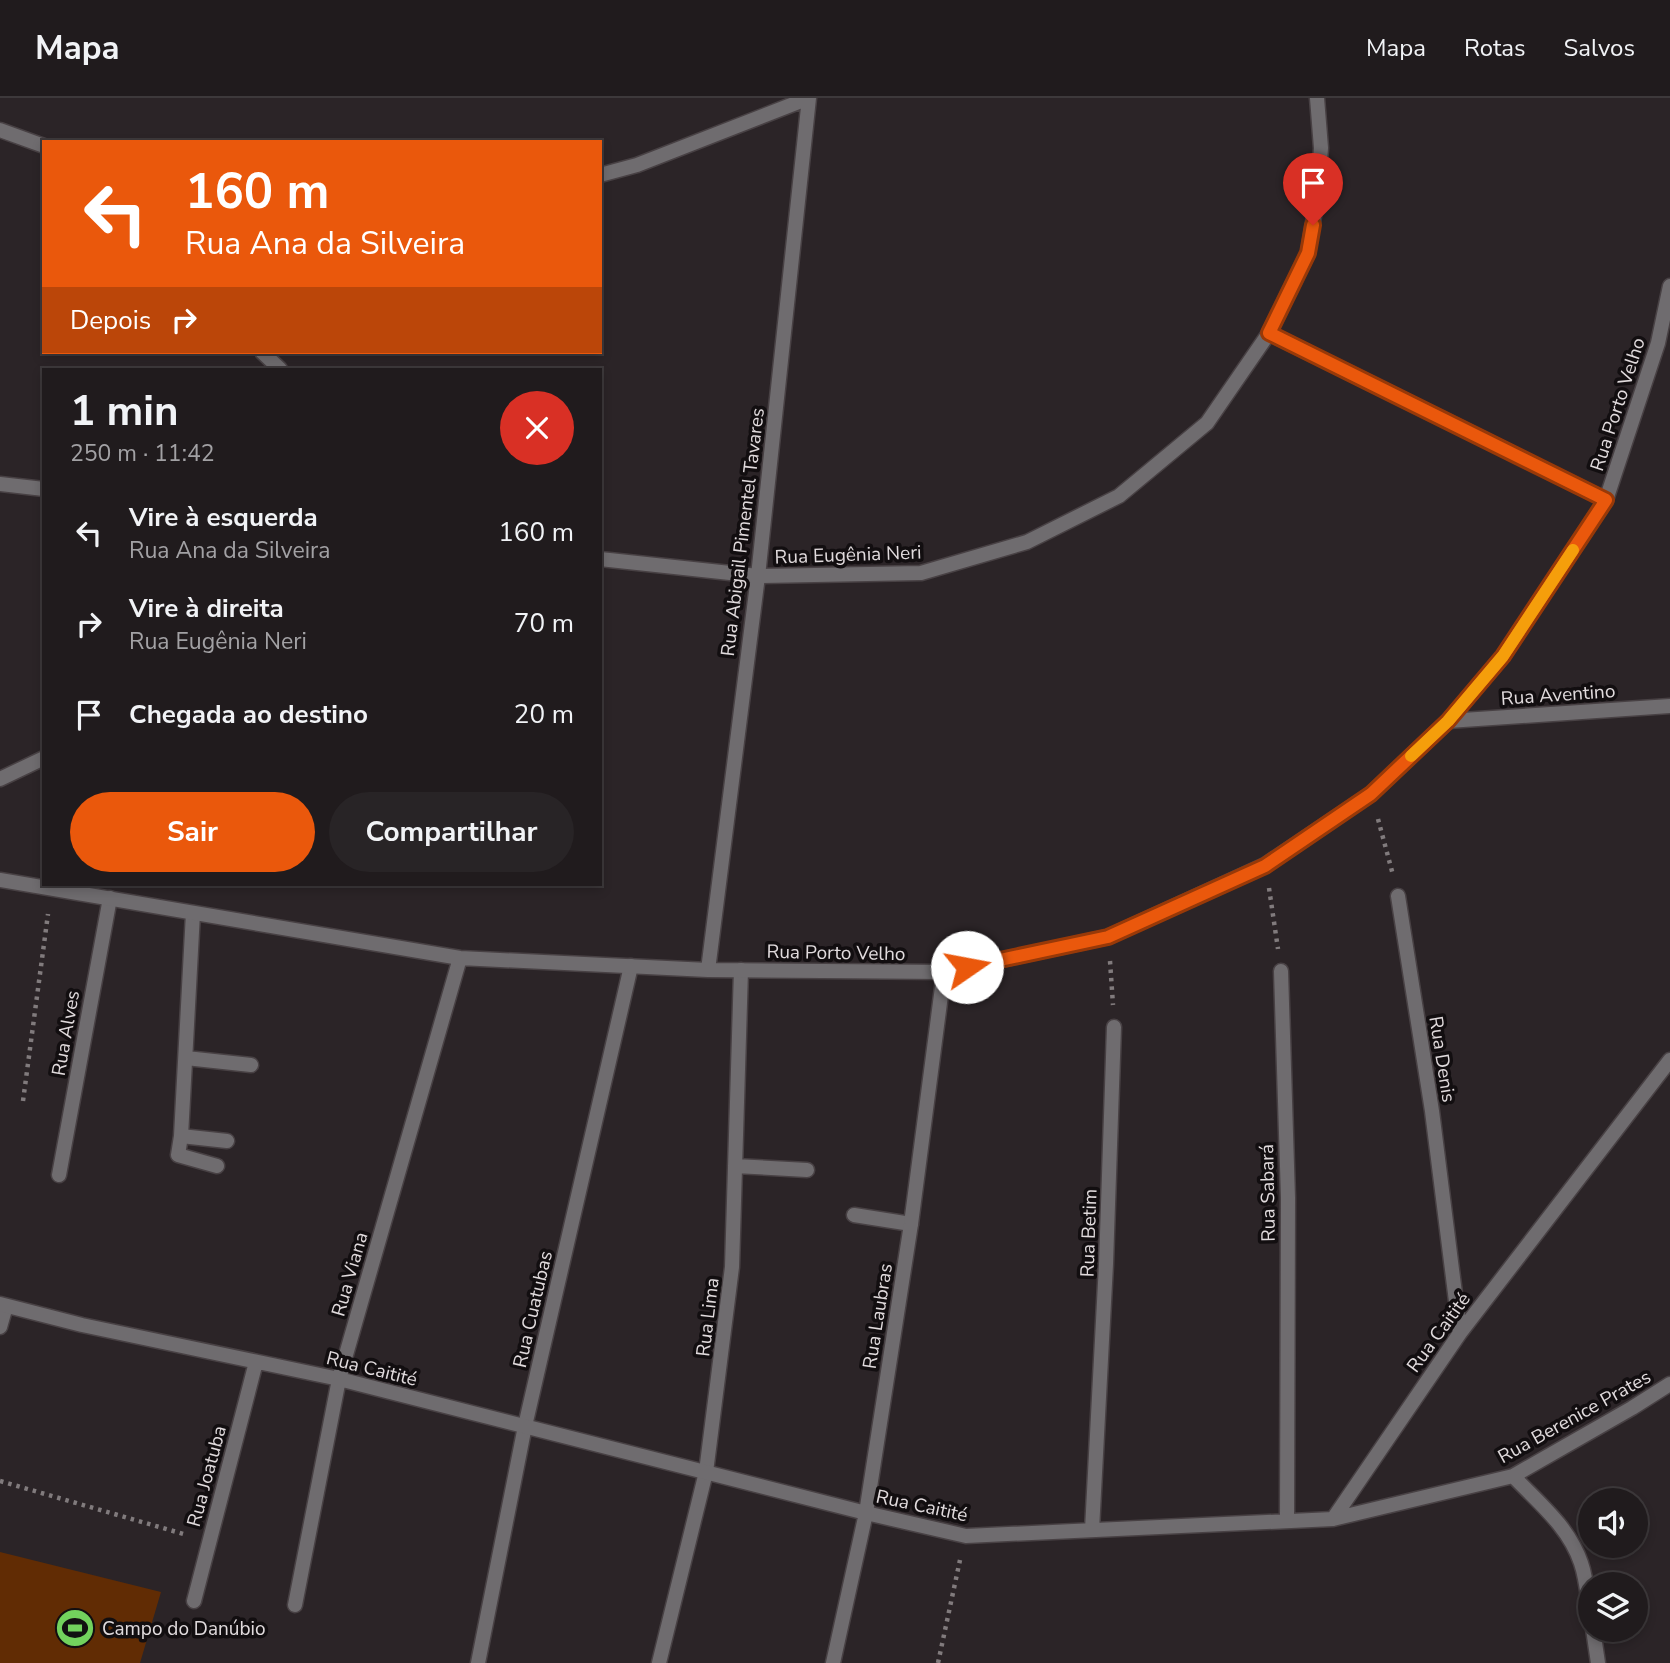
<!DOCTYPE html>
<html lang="pt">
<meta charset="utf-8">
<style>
:root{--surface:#201b1d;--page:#282426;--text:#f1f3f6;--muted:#a2a1a4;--line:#3d393b;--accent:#ea580c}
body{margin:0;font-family:"Nunito Sans",sans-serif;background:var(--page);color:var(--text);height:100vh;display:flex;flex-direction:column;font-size:26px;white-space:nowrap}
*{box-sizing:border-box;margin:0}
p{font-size:23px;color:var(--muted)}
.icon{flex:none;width:38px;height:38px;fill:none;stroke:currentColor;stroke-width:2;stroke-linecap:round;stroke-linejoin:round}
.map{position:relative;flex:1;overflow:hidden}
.drawer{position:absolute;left:42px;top:270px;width:560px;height:518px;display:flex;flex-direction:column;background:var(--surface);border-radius:0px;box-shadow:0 4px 10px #0003,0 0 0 2px var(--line)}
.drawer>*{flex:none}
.hud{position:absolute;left:42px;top:42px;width:560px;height:214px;border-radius:0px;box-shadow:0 4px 10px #0003,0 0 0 2px var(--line);background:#ea580c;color:#fff;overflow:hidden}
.buttons{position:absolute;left:1578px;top:1390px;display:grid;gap:14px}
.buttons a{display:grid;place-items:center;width:70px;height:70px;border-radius:50%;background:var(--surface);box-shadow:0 4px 10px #0003,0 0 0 2px var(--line);font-size:35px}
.pin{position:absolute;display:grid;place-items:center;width:60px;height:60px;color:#fff;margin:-72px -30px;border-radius:50% 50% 50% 0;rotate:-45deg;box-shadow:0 0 7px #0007}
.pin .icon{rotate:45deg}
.me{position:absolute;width:77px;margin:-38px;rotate:78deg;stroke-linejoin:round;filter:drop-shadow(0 0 5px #0008)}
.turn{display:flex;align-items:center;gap:24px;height:147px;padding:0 28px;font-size:32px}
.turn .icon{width:91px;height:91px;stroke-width:2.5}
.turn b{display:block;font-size:49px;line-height:60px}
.then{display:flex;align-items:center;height:66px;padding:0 28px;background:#0003;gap:14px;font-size:26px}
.round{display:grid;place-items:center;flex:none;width:74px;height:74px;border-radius:37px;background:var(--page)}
.headline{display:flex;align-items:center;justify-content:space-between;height:119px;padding:0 28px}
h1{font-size:42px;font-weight:700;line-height:52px}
.primary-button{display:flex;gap:14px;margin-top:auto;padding:14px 28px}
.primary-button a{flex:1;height:80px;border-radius:42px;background:var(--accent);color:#fff;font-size:28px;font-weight:700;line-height:80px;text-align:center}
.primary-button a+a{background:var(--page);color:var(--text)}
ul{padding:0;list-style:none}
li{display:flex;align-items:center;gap:21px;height:91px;padding:0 28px}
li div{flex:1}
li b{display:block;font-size:26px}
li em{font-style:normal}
header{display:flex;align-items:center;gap:42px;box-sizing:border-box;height:98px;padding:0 35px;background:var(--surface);border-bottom:2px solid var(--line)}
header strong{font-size:33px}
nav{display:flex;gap:38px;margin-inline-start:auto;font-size:24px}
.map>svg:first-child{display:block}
.green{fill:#612c04}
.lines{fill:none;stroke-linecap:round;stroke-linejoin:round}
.service-casing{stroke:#484144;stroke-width:17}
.minor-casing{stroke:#484144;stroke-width:17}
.path{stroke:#817b7d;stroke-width:4.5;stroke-dasharray:3.5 5;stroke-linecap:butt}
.service{stroke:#6f6c6f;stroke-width:14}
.minor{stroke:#6f6c6f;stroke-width:14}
.route-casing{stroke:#983908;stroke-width:18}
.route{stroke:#ea580c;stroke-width:12}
.slow{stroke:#f59e0b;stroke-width:12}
.labels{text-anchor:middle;stroke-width:7;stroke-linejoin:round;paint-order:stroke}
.street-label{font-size:19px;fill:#e1dbdd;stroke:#120e10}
.poi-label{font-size:19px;fill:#e1dbdd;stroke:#120e10;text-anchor:start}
</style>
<header>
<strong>Mapa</strong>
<nav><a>Mapa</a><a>Rotas</a><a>Salvos</a></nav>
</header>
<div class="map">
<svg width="1670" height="1565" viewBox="0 0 1670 1565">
<rect width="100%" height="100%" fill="#2b2427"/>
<!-- green -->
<path class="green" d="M0,1454L161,1494L140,1565H0Z"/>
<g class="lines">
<!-- service casing -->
<g class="service-casing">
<path id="service" d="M193,815L181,1038L178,1057L217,1068
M186,960L251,967
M181,1038L227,1043
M735,1068L807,1072
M59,1077L110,800
M854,1117L911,1126
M0,1229L6,1208
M478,1565L525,1328L631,868
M659,1565L706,1374L732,1169L741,872"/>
</g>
<!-- minor casing -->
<g class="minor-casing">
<path id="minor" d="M0,32L44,48
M600,77L637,67L809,0
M1269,235L1606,402
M262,254L280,271
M0,386L44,391
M600,461L758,478L921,475L1027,444L1119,398L1207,325L1269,235L1308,155L1317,100L1321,50L1317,0
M1448,623L1670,608
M0,681L44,660
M0,782L460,860L708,872L944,874L1108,839L1265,767L1371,696L1448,623L1503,558L1606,402L1658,245L1670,188
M1398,798L1432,1013L1460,1235
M708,872L758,478L809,0
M1281,873L1288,1100L1287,1423
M0,1206L82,1227L339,1281L866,1415L966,1438L1333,1421L1513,1378L1632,1310L1670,1286
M1513,1378C1539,1405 1569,1429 1581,1465C1587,1482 1588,1503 1591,1520
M1333,1421L1460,1235L1670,962
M1092,1432L1106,1166L1114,929
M194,1503L256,1264
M295,1507L339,1281L460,860
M1593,1531L1598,1565
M833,1565L866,1415L911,1126L944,874"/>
</g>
<!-- path -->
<path class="path" d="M1378,721L1393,777
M1269,790L1278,851
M1110,863L1113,907
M23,1003L48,816
M0,1383L187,1437
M938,1565L960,1462"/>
<!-- service -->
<use href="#service" class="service"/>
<!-- minor -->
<use href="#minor" class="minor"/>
</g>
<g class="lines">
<!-- route casing -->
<g class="route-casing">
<path id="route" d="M967,869L1108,839L1265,768L1371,696L1448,623L1503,558L1606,402L1269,235L1308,155L1313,127"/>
</g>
<!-- route -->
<use href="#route" class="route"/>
<!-- slow -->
<path class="slow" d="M1411,658L1448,623L1503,558L1573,452"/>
</g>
<!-- icons -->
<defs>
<g id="stadium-disc" transform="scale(2.0125)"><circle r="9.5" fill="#72d25d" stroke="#120e10"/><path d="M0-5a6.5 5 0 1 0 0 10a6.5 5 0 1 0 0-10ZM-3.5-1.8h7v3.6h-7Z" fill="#111"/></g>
</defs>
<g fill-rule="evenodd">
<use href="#stadium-disc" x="75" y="1530"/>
</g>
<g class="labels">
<!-- street labels -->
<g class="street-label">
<text transform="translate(1617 306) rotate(-72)" y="7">Rua Porto Velho</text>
<text transform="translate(742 434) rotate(-83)" y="7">Rua Abigail Pimentel Tavares</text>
<text transform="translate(848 456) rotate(-2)" y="7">Rua Eugênia Neri</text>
<text transform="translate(1558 596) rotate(-4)" y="7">Rua Aventino</text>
<text transform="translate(836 854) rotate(1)" y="7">Rua Porto Velho</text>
<text transform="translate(65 935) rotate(-80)" y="7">Rua Alves</text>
<text transform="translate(1443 961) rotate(81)" y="7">Rua Denis</text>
<text transform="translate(1267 1095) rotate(-91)" y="7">Rua Sabará</text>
<text transform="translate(1088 1135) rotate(-88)" y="7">Rua Betim</text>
<text transform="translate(349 1176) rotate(-74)" y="7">Rua Viana</text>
<text transform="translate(532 1211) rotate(-77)" y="7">Rua Cuatubas</text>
<text transform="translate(877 1218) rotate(-81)" y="7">Rua Laubras</text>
<text transform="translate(707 1219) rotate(-83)" y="7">Rua Lima</text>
<text transform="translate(1438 1234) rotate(-54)" y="7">Rua Caitité</text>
<text transform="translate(372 1270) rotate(14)" y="7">Rua Caitité</text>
<text transform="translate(1574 1318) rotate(-29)" y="7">Rua Berenice Prates</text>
<text transform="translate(206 1378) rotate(-75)" y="7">Rua Joatuba</text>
<text transform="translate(922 1407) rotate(12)" y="7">Rua Caitité</text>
</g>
<!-- poi labels -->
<g class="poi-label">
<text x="102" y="1537">Campo do Danúbio</text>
</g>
</g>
</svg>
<div class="buttons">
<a><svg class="icon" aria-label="sound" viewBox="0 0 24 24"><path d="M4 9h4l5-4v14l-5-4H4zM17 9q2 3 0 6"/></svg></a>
<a><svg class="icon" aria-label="layers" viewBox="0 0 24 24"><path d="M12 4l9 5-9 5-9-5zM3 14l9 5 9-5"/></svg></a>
</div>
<div class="pin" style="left:1313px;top:127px;background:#d93025"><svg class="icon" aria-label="arrive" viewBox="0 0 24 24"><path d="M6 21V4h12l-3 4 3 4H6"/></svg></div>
<svg class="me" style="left:967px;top:869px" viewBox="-20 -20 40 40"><circle r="19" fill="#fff"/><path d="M0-13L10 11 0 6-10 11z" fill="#ea580c"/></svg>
<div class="hud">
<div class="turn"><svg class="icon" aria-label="left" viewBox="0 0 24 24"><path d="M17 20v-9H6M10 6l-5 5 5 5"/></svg><div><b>160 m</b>Rua Ana da Silveira</div></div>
<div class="then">Depois<svg class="icon" aria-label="right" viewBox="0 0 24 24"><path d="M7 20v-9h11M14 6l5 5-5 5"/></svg></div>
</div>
<section class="drawer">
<div class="headline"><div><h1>1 min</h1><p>250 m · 11:42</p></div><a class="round" style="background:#d93025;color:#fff"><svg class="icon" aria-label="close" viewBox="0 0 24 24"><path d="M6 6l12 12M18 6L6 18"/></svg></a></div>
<ul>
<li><svg class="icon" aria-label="left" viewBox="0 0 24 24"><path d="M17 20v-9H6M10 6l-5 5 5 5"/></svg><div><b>Vire à esquerda</b><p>Rua Ana da Silveira</p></div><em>160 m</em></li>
<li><svg class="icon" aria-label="right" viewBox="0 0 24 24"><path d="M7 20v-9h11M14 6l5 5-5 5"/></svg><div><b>Vire à direita</b><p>Rua Eugênia Neri</p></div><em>70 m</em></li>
<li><svg class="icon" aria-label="arrive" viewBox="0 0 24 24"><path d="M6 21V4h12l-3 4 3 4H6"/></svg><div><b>Chegada ao destino</b></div><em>20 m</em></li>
</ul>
<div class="primary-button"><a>Sair</a><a>Compartilhar</a></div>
</section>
</div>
